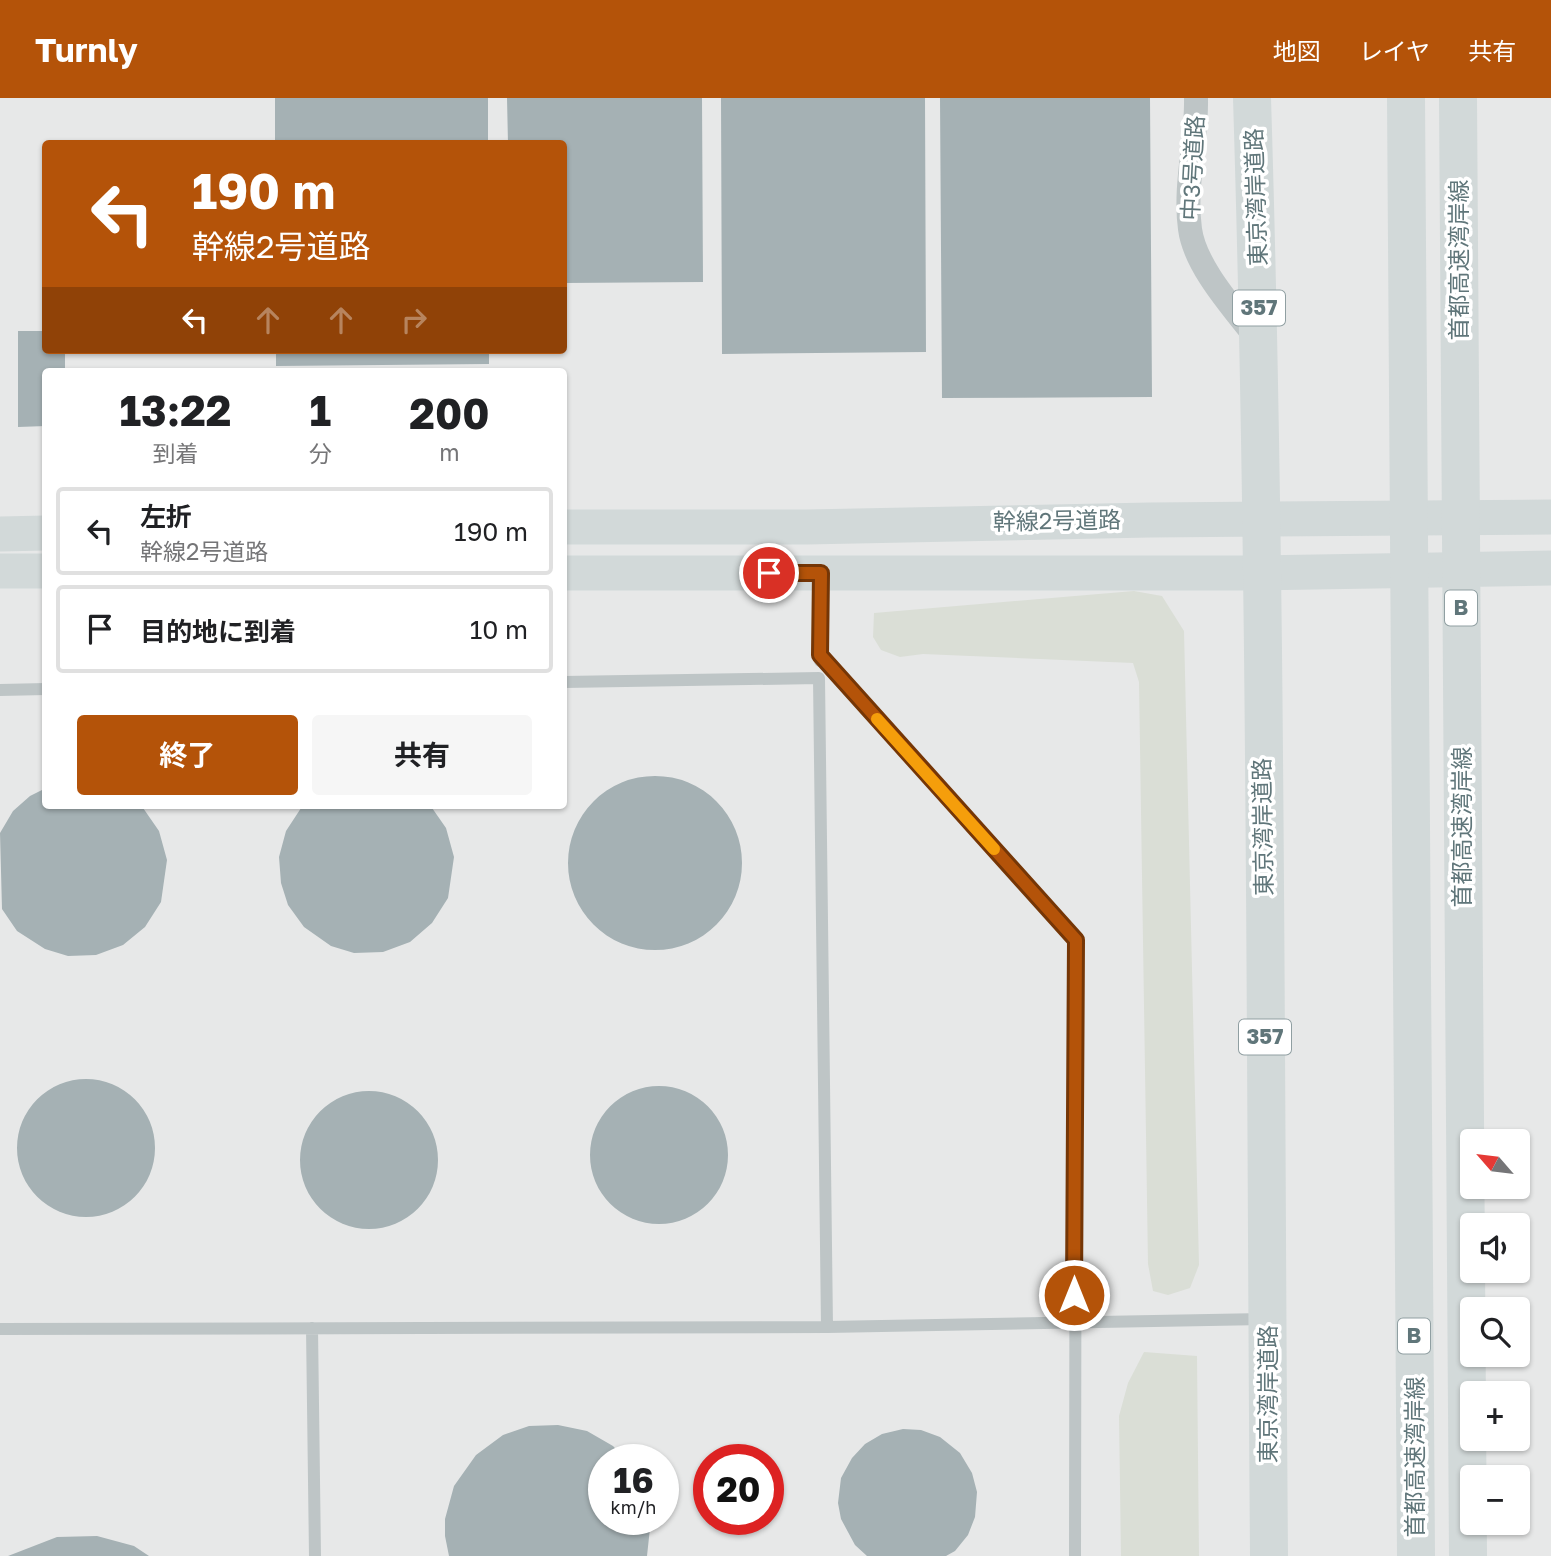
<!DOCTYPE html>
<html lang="ja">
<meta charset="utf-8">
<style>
:root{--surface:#fff;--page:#f6f6f6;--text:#202124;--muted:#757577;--line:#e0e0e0;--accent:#b45309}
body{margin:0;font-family:"Golos Text","Noto Sans JP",sans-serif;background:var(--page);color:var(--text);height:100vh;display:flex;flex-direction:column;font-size:26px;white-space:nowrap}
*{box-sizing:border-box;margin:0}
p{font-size:23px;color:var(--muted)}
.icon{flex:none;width:38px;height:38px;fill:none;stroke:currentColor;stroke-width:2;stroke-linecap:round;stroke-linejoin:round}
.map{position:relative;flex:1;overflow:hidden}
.details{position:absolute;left:42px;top:270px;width:525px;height:441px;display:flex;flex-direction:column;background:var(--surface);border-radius:7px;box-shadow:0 2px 5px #0004}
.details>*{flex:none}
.top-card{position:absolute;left:42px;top:42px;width:525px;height:214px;border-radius:7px;box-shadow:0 2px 5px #0004;background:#b45309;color:#fff;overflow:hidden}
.needle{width:46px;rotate:298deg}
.fabs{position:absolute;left:1460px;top:1031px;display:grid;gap:14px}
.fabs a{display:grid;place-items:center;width:70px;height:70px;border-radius:7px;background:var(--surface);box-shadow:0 2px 5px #0004;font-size:35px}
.speed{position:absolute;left:588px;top:1346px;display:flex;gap:14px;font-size:35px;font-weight:700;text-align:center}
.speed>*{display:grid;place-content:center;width:91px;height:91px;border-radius:50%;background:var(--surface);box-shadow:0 2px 5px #0004;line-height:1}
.speed small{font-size:18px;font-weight:400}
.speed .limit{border:10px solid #d22;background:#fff;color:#111}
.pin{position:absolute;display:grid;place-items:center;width:60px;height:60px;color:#fff;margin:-30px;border:4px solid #fff;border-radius:50%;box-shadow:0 2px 7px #0007}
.me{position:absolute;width:77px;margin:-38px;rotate:0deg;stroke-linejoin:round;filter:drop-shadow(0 0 5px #0008)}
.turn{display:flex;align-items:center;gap:24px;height:147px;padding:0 35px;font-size:32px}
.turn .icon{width:91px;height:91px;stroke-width:2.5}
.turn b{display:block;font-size:49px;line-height:60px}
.lanes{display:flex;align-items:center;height:66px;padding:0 35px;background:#0003;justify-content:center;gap:35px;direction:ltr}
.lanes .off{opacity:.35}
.eta{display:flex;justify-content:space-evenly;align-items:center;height:119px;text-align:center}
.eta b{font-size:42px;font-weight:700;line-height:49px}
.cta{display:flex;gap:14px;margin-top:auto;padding:14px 35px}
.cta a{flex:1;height:80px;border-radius:7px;background:var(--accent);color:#fff;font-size:28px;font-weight:700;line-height:80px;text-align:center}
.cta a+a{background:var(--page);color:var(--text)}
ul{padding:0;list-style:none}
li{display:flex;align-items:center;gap:21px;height:88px;margin:0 14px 10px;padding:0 21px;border:4px solid var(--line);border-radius:7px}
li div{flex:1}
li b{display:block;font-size:26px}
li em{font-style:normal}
header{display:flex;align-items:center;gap:42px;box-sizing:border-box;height:98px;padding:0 35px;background:var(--accent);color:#fff}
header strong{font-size:33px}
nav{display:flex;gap:38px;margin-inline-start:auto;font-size:24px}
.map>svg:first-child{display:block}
.built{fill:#e7e8e8;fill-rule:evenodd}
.green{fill:#daded6}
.building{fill:#a5b1b4}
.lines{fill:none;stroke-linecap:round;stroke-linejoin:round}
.lane{stroke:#bec5c6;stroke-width:12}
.street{stroke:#bec5c6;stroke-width:24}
.secondary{stroke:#d2d9d9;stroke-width:35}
.highway{stroke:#d2d9d9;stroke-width:38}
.route-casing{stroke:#753606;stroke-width:18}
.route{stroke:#b45309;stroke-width:12}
.slow{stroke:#f59e0b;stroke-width:12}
.labels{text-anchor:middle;stroke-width:7;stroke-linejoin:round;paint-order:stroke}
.shield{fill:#fff;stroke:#909fa2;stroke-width:2}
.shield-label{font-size:21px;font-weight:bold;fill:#60767a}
.street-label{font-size:23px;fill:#60767a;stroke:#fff}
</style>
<header>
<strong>Turnly</strong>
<nav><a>地図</a><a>レイヤ</a><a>共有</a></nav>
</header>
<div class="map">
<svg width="1551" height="1458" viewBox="0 0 1551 1458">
<rect width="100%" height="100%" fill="#f9f8f7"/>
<!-- built -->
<path class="built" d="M0,0H1551V1458H0ZM46,46H564V252H46ZM46,273H564V707H46ZM1472,1043H1517V1088H1472ZM1472,1127H1517V1172H1472ZM1472,1211H1517V1256H1472ZM1472,1295H1517V1340H1472ZM604,1362H663V1421H604ZM709,1362H768V1421H709ZM1472,1379H1517V1424H1472Z"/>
<!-- green -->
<path class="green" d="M1134,493L1162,498L1184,533L1199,1167L1190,1190L1168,1197L1153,1193L1148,1166L1139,584L1133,565L923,556L900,559L881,552L873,539L874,515Z
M1144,1254L1197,1258L1199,1458H1121L1119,1318L1128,1285Z"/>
<!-- building -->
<path class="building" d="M275,0H488V46H275Z
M507,0H702L703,184L564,185V46H508Z
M721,0H925L926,254L722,256Z
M940,0H1150L1152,299L942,300Z
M18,233H46V252H65V273H46V328L18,329Z
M276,252H489V266L276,268Z
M568 765a87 87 0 1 1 174 0a87 87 0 1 1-174 0Z
M46,690V707H141L159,733L167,762L161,804L145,829L123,847L96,857L68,858L45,851L17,833L2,811L0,735L13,713L30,698Z
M303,707H430L446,730L454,759L448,800L432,825L410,844L383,854L354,855L331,848L304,829L288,807L281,785L279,759L286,733Z
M17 1050a69 69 0 1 1 138 0a69 69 0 1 1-138 0Z
M590 1057a69 69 0 1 1 138 0a69 69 0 1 1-138 0Z
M300 1062a69 69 0 1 1 138 0a69 69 0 1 1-138 0Z
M558,1327L587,1333L613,1348L626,1362H604V1421H651L647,1458H449L445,1438V1421L454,1388L476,1357L503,1337L529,1328Z
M903,1331L921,1332L940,1339L960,1355L972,1375L977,1394L975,1419L968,1437L955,1453L946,1458H867L855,1447L841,1421L838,1405L841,1380L852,1360L865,1346L882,1336Z
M97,1438L134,1448L149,1458H8L57,1439Z"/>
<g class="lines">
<!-- lane -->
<path class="lane" d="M820,557L1076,842L1075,1458
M820,563L821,476
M564,584L819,580L827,1229
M0,592L46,591
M312,1230L315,1458
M0,1231L827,1229L1264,1221"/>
<!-- street -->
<path class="street" d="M1196,0C1197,43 1184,87 1190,131C1195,169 1234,211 1257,241"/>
<!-- secondary -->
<path class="secondary" d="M564,429H807L1150,422L1551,419
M0,436L46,435
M0,473H46
M564,475H1262L1551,470"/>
<!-- highway -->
<path class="highway" d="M1252,0C1267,486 1265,972 1269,1458
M1406,0L1416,1458
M1458,0L1468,1458"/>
</g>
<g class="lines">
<!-- route casing -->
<g class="route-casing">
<path id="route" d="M769,475H821L820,557L1076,842L1074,1197"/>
</g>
<!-- route -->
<use href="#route" class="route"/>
<!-- slow -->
<path class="slow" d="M877,621L994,751"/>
</g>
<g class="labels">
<!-- shield labels -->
<g class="shield">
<rect x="1233" y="192.5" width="52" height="35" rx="5"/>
<rect x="1445" y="492.5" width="32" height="35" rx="5"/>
<rect x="1239" y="921.5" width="52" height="35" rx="5"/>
<rect x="1398" y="1220.5" width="32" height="35" rx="5"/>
</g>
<g class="shield-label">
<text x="1259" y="217">357</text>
<text x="1461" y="517">B</text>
<text x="1265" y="946">357</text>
<text x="1414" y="1245">B</text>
</g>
<!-- street labels -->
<g class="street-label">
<text transform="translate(1193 70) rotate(-87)" y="8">中3号道路</text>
<text transform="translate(1256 99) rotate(-92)" y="8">東京湾岸道路</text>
<text transform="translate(1459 162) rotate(-90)" y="8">首都高速湾岸線</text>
<text transform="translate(1057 423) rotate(-1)" y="8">幹線2号道路</text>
<text transform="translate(1263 729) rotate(-91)" y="8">東京湾岸道路</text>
<text transform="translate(1462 729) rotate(-90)" y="8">首都高速湾岸線</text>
<text transform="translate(1268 1296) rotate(-90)" y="8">東京湾岸道路</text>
<text transform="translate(1415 1359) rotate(-90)" y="8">首都高速湾岸線</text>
</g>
</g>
</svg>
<div class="fabs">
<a><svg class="needle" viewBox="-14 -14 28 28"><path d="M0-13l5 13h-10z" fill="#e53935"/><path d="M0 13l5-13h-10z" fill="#757577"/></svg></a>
<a><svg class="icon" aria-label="sound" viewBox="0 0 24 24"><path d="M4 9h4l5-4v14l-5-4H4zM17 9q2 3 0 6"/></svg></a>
<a><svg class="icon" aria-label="search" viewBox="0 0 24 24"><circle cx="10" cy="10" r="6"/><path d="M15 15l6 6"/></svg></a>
<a>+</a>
<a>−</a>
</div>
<div class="speed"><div>16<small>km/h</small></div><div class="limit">20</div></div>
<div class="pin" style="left:769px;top:475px;background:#d93025"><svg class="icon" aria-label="arrive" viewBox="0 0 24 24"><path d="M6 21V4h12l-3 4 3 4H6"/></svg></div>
<svg class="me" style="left:1074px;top:1197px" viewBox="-20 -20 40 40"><circle r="17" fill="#b45309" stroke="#fff" stroke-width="3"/><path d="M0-11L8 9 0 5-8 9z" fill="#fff"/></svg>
<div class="top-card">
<div class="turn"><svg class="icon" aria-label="left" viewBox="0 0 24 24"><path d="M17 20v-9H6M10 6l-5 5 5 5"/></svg><div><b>190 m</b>幹線2号道路</div></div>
<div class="lanes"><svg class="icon" aria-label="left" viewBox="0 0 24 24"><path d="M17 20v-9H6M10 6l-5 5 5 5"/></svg><svg class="icon off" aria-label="ahead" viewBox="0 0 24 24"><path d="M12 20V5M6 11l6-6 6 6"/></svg><svg class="icon off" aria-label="ahead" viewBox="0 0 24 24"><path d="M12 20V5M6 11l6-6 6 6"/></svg><svg class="icon off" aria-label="right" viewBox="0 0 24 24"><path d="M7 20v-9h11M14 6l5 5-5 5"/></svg></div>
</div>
<section class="details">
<div class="eta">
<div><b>13:22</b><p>到着</p></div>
<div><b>1</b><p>分</p></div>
<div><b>200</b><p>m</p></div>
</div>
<ul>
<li><svg class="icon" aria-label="left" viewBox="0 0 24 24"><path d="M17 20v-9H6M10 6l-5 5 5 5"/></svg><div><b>左折</b><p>幹線2号道路</p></div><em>190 m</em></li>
<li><svg class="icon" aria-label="arrive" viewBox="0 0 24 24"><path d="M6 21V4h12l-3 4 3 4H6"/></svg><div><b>目的地に到着</b></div><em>10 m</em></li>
</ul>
<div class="cta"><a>終了</a><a>共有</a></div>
</section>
</div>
